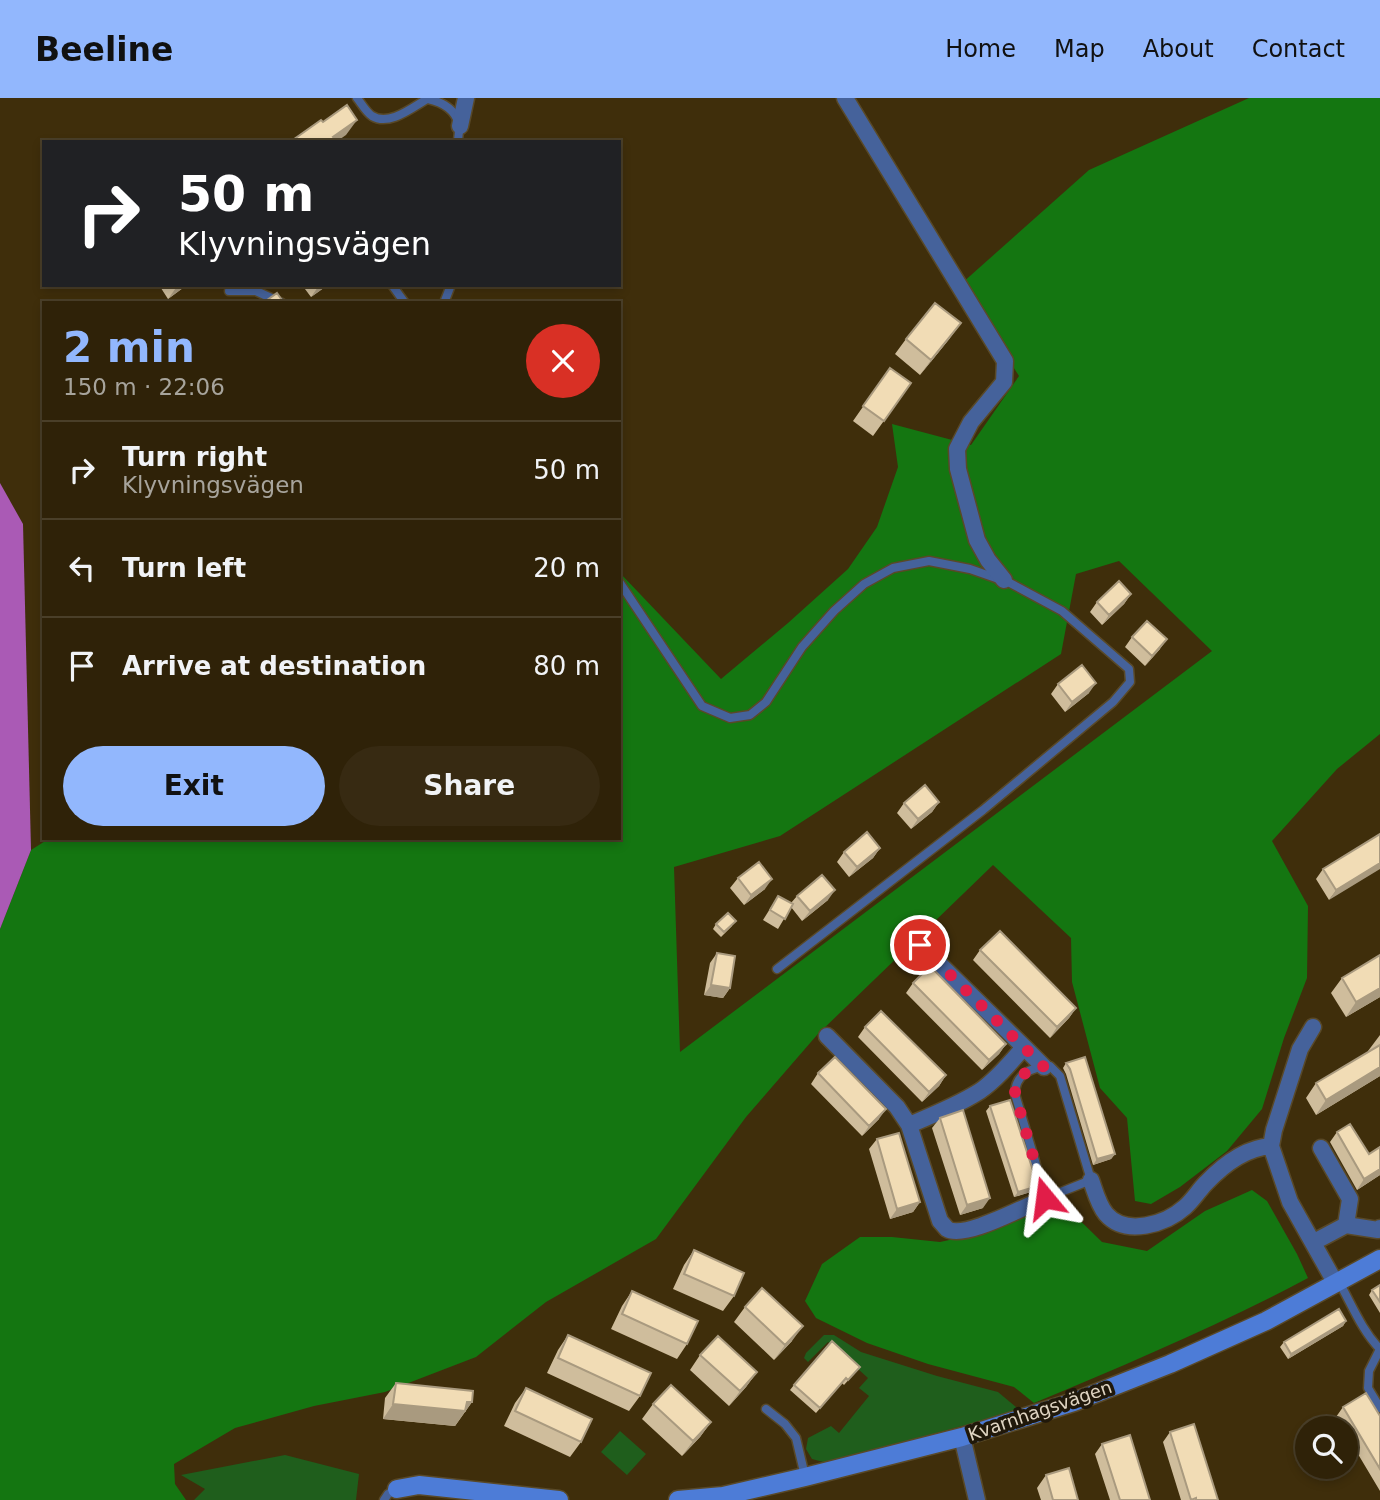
<!DOCTYPE html>
<meta charset="utf-8">
<style>
:root{--surface:#2f2208;--page:#372a12;--text:#f1f3f6;--muted:#a7a49c;--line:#4a3f29;--accent:#92b7fd}
body{margin:0;font-family:"DejaVu Sans",sans-serif;background:var(--page);color:var(--text);height:100vh;display:flex;flex-direction:column;font-size:26px;white-space:nowrap}
*{box-sizing:border-box;margin:0}
p{font-size:23px;color:var(--muted)}
.icon{flex:none;width:38px;height:38px;fill:none;stroke:currentColor;stroke-width:2;stroke-linecap:round;stroke-linejoin:round}
.map{position:relative;flex:1;overflow:hidden}
.drawer{position:absolute;left:42px;top:203px;width:579px;height:539px;display:flex;flex-direction:column;background:var(--surface);border-radius:0px;box-shadow:0 4px 10px #0003,0 0 0 2px var(--line)}
.drawer>*{flex:none}
.top-card{position:absolute;left:42px;top:42px;width:579px;height:147px;border-radius:0px;box-shadow:0 4px 10px #0003,0 0 0 2px var(--line);background:#202124;color:#fff;overflow:hidden}
.buttons{position:absolute;left:1295px;top:1318px;display:grid;gap:14px}
.buttons a{display:grid;place-items:center;width:63px;height:63px;border-radius:50%;background:var(--surface);box-shadow:0 4px 10px #0003,0 0 0 2px var(--line);font-size:35px}
.pin{position:absolute;display:grid;place-items:center;width:60px;height:60px;color:#fff;margin:-30px;border:4px solid #fff;border-radius:50%;box-shadow:0 2px 7px #0007}
.me{position:absolute;width:77px;margin:-38px;rotate:344deg;stroke-linejoin:round;filter:drop-shadow(0 0 5px #0008)}
.turn{display:flex;align-items:center;gap:24px;height:147px;padding:0 21px;font-size:32px}
.turn .icon{width:91px;height:91px;stroke-width:2.5}
.turn b{display:block;font-size:49px;line-height:60px}
.round{display:grid;place-items:center;flex:none;width:74px;height:74px;border-radius:37px;background:var(--page)}
.summary{display:flex;align-items:center;justify-content:space-between;height:119px;padding:0 21px}
h1{font-size:42px;font-weight:700;line-height:52px;color:var(--accent)}
.action{display:flex;gap:14px;margin-top:auto;padding:14px 21px}
.action a{flex:1;height:80px;border-radius:42px;background:var(--accent);color:#111;font-size:28px;font-weight:700;line-height:80px;text-align:center}
.action a+a{background:var(--page);color:var(--text)}
ul{padding:0;list-style:none}
li{display:flex;align-items:center;gap:21px;height:98px;padding:0 21px;border-top:2px solid var(--line)}
li div{flex:1}
li b{display:block;font-size:26px}
li em{font-style:normal}
header{display:flex;align-items:center;gap:42px;box-sizing:border-box;height:98px;padding:0 35px;background:var(--accent);color:#111}
header strong{font-size:33px}
nav{display:flex;gap:38px;margin-inline-start:auto;font-size:24px}
.map>svg:first-child{display:block}
.green{fill:#1f5e1c}
.forest{fill:#147611;fill-rule:evenodd}
.water{fill:#aa5ab5}
.lines{fill:none;stroke-linecap:round;stroke-linejoin:round}
.lane-casing{stroke:#594928;stroke-width:11}
.street-casing{stroke:#594928;stroke-width:19}
.secondary-casing{stroke:#594928;stroke-width:21}
.lane{stroke:#45629b;stroke-width:8}
.street{stroke:#45629b;stroke-width:16}
.secondary{stroke:#4d7cd7;stroke-width:18}
.wall{fill:#cfbd9c}
.shaded-wall{fill:#a99a7f}
.building{fill:#f1dcb5;stroke:#a99a7f;stroke-width:2}
.route{stroke:#e11d48;stroke-width:12;stroke-dasharray:0 21.6}
.labels{text-anchor:middle;stroke-width:7;stroke-linejoin:round;paint-order:stroke}
.street-label{font-size:18px;fill:#e0d5c3;stroke:#20180a}
</style>
<header>
<strong>Beeline</strong>
<nav><a>Home</a><a>Map</a><a>About</a><a>Contact</a></nav>
</header>
<div class="map">
<svg width="1380" height="1402" viewBox="0 0 1380 1402">
<rect width="100%" height="100%" fill="#3f2e0b"/>
<!-- green -->
<path class="green" d="M824,1237H834L861,1254L937,1278L998,1294L1016,1309L1017,1313L827,1365L812,1361L806,1351L808,1340L831,1328L839,1335L869,1298L859,1290L868,1280L828,1244L808,1264L804,1260L806,1255Z
M620,1333L646,1356L627,1377L601,1354Z
M285,1357L359,1376L356,1402H194L205,1391L181,1377Z"/>
<!-- forest -->
<path class="forest" d="M1249,0H1380V636L1337,671L1272,743L1308,808L1307,880L1284,940L1262,1011L1227,1053L1180,1089L1151,1106L1135,1103L1127,1020L1100,990L1072,884L1071,840L993,767L817,937L746,1019L656,1141L546,1204L476,1259L385,1294L314,1308L235,1330L174,1366L175,1386L186,1402H0V831L31,752L50,740H620V475L721,581L788,525L848,471L877,429L898,369L892,326L971,347L1019,278L961,186L1089,72ZM1119,463L1212,553L680,954L674,769L780,738L1061,556L1076,476Z
M1252,1092L1267,1103L1297,1156L1308,1180C1220,1227 1127,1266 1034,1305L1014,1289L928,1266L867,1245L816,1220L805,1203L822,1166L860,1139H892L940,1144L972,1137L1058,1101L1102,1144L1147,1153L1205,1113Z"/>
<!-- water -->
<path class="water" d="M0,385L23,426L31,752L0,831Z"/>
<g class="lines">
<!-- lane casing -->
<g class="lane-casing">
<path id="lane" d="M357,0C361,5 366,14 372,18C390,29 414,8 429,0
M428,1C442,4 455,11 459,26C460,31 458,38 458,44
M392,187L405,205
M229,193H256L282,205
M444,205L451,187
M620,485L702,608L730,620L750,617L766,604L802,549L834,513L864,486L893,470L929,463L970,471L1010,485L1062,513L1129,571L1130,584L1113,604L983,712L777,871
M1050,968L1060,978L1091,1082L1046,1100L1015,996C1015,976 1032,969 1050,968Z
M1339,1184C1351,1205 1362,1233 1380,1251
M1380,1251L1369,1273L1368,1290L1380,1310
M766,1311L785,1326L796,1340L805,1378
M384,1402L388,1396L397,1391"/>
</g>
<!-- street casing -->
<g class="street-casing">
<path id="street" d="M845,0L1005,263L1004,284L971,324L957,351L958,371L977,442L988,462L1004,482
M460,28L466,0
M1313,929L1300,951L1274,1032L1271,1048L1290,1104L1336,1186
M827,938L897,1009L909,1027L940,1123C941,1124 947,1131 947,1131C965,1142 1026,1107 1046,1100
M1024,949L1044,969
M909,1027C933,1017 958,1007 980,993C997,981 1011,964 1024,949L920,847
M1321,1050L1350,1101L1346,1127
M1091,1082C1095,1093 1098,1106 1106,1116C1126,1139 1166,1126 1185,1109C1193,1102 1199,1092 1206,1085C1224,1066 1245,1050 1271,1048
M1314,1144L1346,1127L1378,1132L1380,1130
M962,1339L977,1402"/>
</g>
<!-- secondary casing -->
<g class="secondary-casing">
<path id="secondary" d="M397,1391L419,1387L559,1402
M678,1402L723,1398L805,1379L962,1339L1074,1304L1170,1266L1266,1223L1380,1161"/>
</g>
<!-- lane -->
<use href="#lane" class="lane"/>
<!-- street -->
<use href="#street" class="street"/>
<!-- secondary -->
<use href="#secondary" class="secondary"/>
</g>
<!-- wall -->
<path class="wall" d="M159,187H187L168,201Z
M302,187H328L311,199Z
M950,240L920,277L895,256L906,241Z
M890,270L911,285L873,338L853,323Z
M1131,496L1124,506L1102,527L1090,514L1097,504Z
M1132,539L1160,551L1145,568L1125,549Z
M1058,586L1089,595L1065,614L1051,596Z
M939,704L932,714L911,731L897,715L904,705Z
M1380,736L1329,802L1316,781L1323,771Z
M880,750L873,760L849,779L837,764L844,754Z
M738,780L765,791L744,807L730,790Z
M778,798L791,805L797,798L828,802L802,823L791,809L778,831L763,822Z
M716,826L732,828L721,839L713,831Z
M980,852L1076,910L1069,920L1050,940L973,862Z
M717,855L730,890L723,900L704,897L710,865Z
M1342,880L1380,899L1346,919L1331,895Z
M913,885L1006,946L999,956L982,972L906,895Z
M865,929L946,977L939,988L922,1004L858,939Z
M1380,937V978L1316,1017L1306,1000L1316,985L1368,954V953Z
M1066,965L1115,1056L1111,1061L1093,1067L1066,976L1063,970Z
M818,975L879,1021L862,1038L811,986Z
M990,1008L1034,1093L1014,1099L986,1013Z
M940,1020L983,1110L960,1117L932,1030Z
M1337,1034L1369,1056L1380,1049V1077L1357,1092L1330,1044Z
M877,1041L920,1104L913,1114L890,1121L869,1051Z
M694,1152L734,1198L723,1213L673,1191L684,1167Z
M1380,1187V1215L1369,1197L1372,1192Z
M632,1193L687,1246L677,1261L611,1231L622,1208Z
M745,1209L792,1243L774,1262L734,1224Z
M1346,1223L1343,1228L1288,1261L1280,1249L1284,1244Z
M568,1237L640,1298L629,1313L547,1275L558,1252Z
M700,1257L757,1274L746,1289L729,1308L690,1272Z
M860,1269L844,1287L842,1285L816,1315L790,1292L794,1287Z
M396,1285L472,1304L455,1328L383,1321L385,1300Z
M526,1290L581,1344L570,1359L504,1328L515,1305Z
M653,1306L711,1324L700,1339L682,1358L642,1321Z
M1343,1309L1380,1318V1393L1346,1336V1330H1342L1336,1319Z
M1170,1334L1218,1402H1181L1163,1344Z
M1102,1346L1150,1402H1110L1095,1356Z
M1046,1377L1078,1402H1041L1037,1390Z"/>
<!-- shaded-wall -->
<path class="shaded-wall" d="M357,22L346,37L336,44H330L333,39Z
M178,187H187L168,201Z
M321,187H328L311,199L318,189Z
M961,225L950,240L920,277L931,262Z
M1131,496L1124,506L1102,527L1109,517Z
M1167,541L1160,551L1145,568L1152,558Z
M1096,585L1089,595L1065,614L1072,604Z
M939,704L932,714L911,731L918,721Z
M880,750L873,760L849,779L857,769Z
M1380,765V771L1329,802L1336,792Z
M772,781L765,791L744,807L751,797Z
M835,792L828,802L802,823L810,813Z
M711,887L730,890L723,900L704,897Z
M1380,890V899L1346,919L1356,904Z
M1076,910L1069,920L1050,940L1057,929Z
M1006,946L999,956L982,972L989,962Z
M1380,969V978L1316,1017L1326,1002Z
M946,977L939,988L922,1004L929,994Z
M886,1011L879,1021L862,1038L869,1028Z
M1115,1056L1111,1061L1093,1067L1097,1061Z
M1380,1071V1077L1357,1092L1364,1081Z
M1038,1088L1034,1093L1014,1099L1018,1094Z
M990,1100L983,1110L960,1117L967,1107Z
M920,1104L913,1114L890,1121L897,1111Z
M1346,1223L1343,1228L1288,1261L1291,1256Z
M803,1228L792,1243L774,1262L785,1247Z
M757,1274L746,1289L729,1308L740,1293Z
M467,1304H472L455,1328L383,1321L393,1306Z
M711,1324L700,1339L682,1358L693,1343Z"/>
<!-- building -->
<path class="building" d="M347,7L357,22L333,39L336,42L334,44H290L321,22L323,24Z
M277,195L284,205H263Z
M935,205L961,225L931,262L906,241Z
M890,270L911,285L884,323L863,308Z
M1119,483L1131,496L1109,517L1097,504Z
M1147,523L1167,541L1152,558L1132,539Z
M1082,567L1096,585L1072,604L1058,586Z
M925,687L939,704L918,721L904,705Z
M867,734L880,750L857,769L844,754Z
M1380,736V765L1336,792L1323,771Z
M759,764L772,781L751,797L738,780Z
M822,777L835,792L810,813L797,798Z
M778,798L793,806L785,821L770,812Z
M728,815L736,823L724,834L716,826Z
M1000,833L1076,910L1057,929L980,852Z
M717,855L735,858L730,890L711,887Z
M1380,857V890L1356,904L1342,880Z
M930,868L1006,946L989,962L913,885Z
M881,913L946,977L929,994L865,929Z
M1380,947V969L1326,1002L1316,985Z
M835,959L886,1011L869,1028L818,975Z
M1085,959L1115,1056L1097,1061L1070,971L1066,965Z
M1010,1002L1038,1088L1018,1094L990,1008Z
M963,1012L990,1100L967,1107L940,1020Z
M1350,1026L1369,1056L1380,1049V1071L1364,1081L1337,1034Z
M899,1035L920,1104L897,1111L877,1041Z
M694,1152L744,1175L734,1198L684,1176Z
M1380,1187V1204L1372,1192Z
M762,1190L803,1228L785,1247L745,1209Z
M632,1193L698,1223L687,1246L622,1216Z
M1339,1211L1346,1223L1291,1256L1284,1244Z
M568,1237L651,1275L640,1298L558,1260Z
M718,1238L757,1274L740,1293L700,1257Z
M832,1243L860,1269L848,1282L846,1280L820,1310L794,1287Z
M396,1285L473,1293L472,1304H467L465,1313L393,1306Z
M671,1287L711,1324L693,1343L653,1306Z
M526,1290L592,1321L581,1344L515,1313Z
M1366,1295L1380,1318V1371L1343,1309Z
M1194,1326L1218,1402H1196V1400L1191,1402L1170,1334Z
M1130,1337L1150,1402H1120L1102,1346Z
M1069,1370L1078,1402H1053L1046,1377Z"/>
<g class="lines">
<!-- route -->
<path class="route" d="M920,847L1044,969C1028,971 1015,978 1015,996L1045,1100"/>
</g>
<g class="labels">
<!-- street labels -->
<g class="street-label">
<text transform="translate(1040 1313) rotate(-19)" y="6">Kvarnhagsvägen</text>
</g>
</g>
</svg>
<div class="buttons">
<a><svg class="icon" aria-label="search" viewBox="0 0 24 24"><circle cx="10" cy="10" r="6"/><path d="M15 15l6 6"/></svg></a>
</div>
<div class="pin" style="left:920px;top:847px;background:#d93025"><svg class="icon" aria-label="arrive" viewBox="0 0 24 24"><path d="M6 21V4h12l-3 4 3 4H6"/></svg></div>
<svg class="me" style="left:1045px;top:1100px" viewBox="-20 -20 40 40"><path d="M0-17L14 15 0 8-14 15z" fill="#e11d48" stroke="#fff" stroke-width="4"/></svg>
<div class="top-card">
<div class="turn"><svg class="icon" aria-label="right" viewBox="0 0 24 24"><path d="M7 20v-9h11M14 6l5 5-5 5"/></svg><div><b>50 m</b>Klyvningsvägen</div></div>
</div>
<section class="drawer">
<div class="summary"><div><h1>2 min</h1><p>150 m · 22:06</p></div><a class="round" style="background:#d93025;color:#fff"><svg class="icon" aria-label="close" viewBox="0 0 24 24"><path d="M6 6l12 12M18 6L6 18"/></svg></a></div>
<ul>
<li><svg class="icon" aria-label="right" viewBox="0 0 24 24"><path d="M7 20v-9h11M14 6l5 5-5 5"/></svg><div><b>Turn right</b><p>Klyvningsvägen</p></div><em>50 m</em></li>
<li><svg class="icon" aria-label="left" viewBox="0 0 24 24"><path d="M17 20v-9H6M10 6l-5 5 5 5"/></svg><div><b>Turn left</b></div><em>20 m</em></li>
<li><svg class="icon" aria-label="arrive" viewBox="0 0 24 24"><path d="M6 21V4h12l-3 4 3 4H6"/></svg><div><b>Arrive at destination</b></div><em>80 m</em></li>
</ul>
<div class="action"><a>Exit</a><a>Share</a></div>
</section>
</div>
